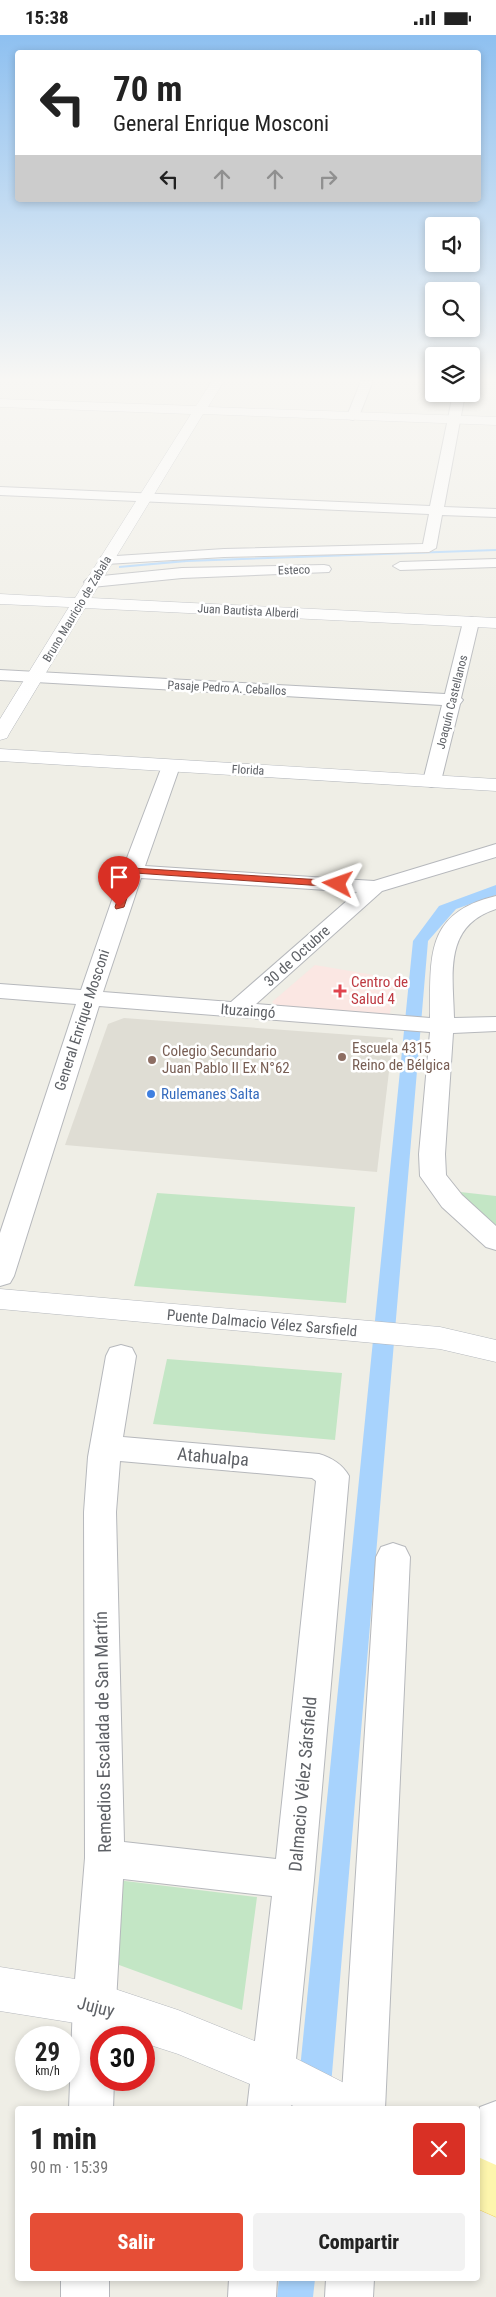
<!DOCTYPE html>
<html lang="es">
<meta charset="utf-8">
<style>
:root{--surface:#fff;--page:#f2f2f2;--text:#222;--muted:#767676;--accent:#e64e36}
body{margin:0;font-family:"Roboto Condensed",sans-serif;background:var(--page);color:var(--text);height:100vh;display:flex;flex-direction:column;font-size:19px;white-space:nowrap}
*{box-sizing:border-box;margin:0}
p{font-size:16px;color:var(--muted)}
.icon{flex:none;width:28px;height:28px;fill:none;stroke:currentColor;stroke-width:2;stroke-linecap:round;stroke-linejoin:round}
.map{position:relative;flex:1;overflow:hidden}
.panel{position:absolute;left:15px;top:2071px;width:465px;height:175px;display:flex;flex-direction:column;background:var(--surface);border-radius:5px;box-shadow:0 2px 8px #0003}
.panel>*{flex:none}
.guide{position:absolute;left:15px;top:15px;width:466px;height:152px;border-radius:5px;box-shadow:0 2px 8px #0003;background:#fff;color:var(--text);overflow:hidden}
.fabs{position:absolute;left:425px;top:182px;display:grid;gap:10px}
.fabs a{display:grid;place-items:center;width:55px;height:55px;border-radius:5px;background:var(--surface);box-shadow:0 2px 8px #0003;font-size:25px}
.speed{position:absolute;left:15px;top:1991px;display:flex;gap:10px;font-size:25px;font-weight:700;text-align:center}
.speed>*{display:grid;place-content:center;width:65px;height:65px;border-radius:50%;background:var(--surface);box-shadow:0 2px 8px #0003;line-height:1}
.speed small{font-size:12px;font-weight:400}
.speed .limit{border:8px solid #d22;background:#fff;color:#111}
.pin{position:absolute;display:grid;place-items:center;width:42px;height:42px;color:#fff;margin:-51px -21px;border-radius:50% 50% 50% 0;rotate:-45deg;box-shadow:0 0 5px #0007}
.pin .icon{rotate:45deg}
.me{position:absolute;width:55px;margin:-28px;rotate:274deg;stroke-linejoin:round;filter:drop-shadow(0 0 4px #0008)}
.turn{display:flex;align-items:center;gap:18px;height:105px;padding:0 15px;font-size:22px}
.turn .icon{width:65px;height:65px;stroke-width:2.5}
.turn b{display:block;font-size:35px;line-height:42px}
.lanes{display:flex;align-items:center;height:48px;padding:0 15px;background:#0003;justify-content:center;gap:25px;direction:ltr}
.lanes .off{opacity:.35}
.round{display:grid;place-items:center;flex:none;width:52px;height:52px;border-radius:5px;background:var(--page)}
.head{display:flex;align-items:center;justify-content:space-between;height:85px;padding:0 15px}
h1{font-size:30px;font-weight:800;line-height:38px}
.cta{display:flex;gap:10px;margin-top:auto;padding:10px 15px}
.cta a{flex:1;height:58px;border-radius:5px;background:var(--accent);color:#fff;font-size:20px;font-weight:800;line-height:58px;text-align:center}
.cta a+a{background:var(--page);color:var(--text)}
.status{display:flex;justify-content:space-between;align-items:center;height:35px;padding:0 25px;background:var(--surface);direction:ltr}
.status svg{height:14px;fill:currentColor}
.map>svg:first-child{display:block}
.education{fill:#dfddd4}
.medical{fill:#fbe7e3}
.green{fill:#c3e6c5}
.water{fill:#a8d3fd}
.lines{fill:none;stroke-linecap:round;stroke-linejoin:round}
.street-casing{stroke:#b6b8bc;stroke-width:2}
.secondary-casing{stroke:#b5b8bd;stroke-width:1}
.primary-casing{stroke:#efcf60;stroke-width:1}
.street{fill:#fff;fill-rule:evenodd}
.secondary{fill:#fff;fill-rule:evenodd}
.primary{fill:#fdf5ad;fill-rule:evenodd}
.route{fill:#e64e36;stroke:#963323}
.health-dot{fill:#e0444e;stroke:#fff;stroke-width:2}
.education-dot{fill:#8d6e63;stroke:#fff;stroke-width:2}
.shop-dot{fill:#3f7fe0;stroke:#fff;stroke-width:2}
.labels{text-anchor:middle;stroke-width:5;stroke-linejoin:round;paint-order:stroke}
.far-street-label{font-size:12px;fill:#5e6166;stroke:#fff}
.street-label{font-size:15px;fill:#5e6166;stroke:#fff}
.health-label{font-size:15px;fill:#be3a42;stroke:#fff;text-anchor:start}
.education-label{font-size:15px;fill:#785e54;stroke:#fff;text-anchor:start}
.shop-label{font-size:15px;fill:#366cbe;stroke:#fff;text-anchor:start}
.near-street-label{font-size:18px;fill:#5e6166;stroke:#fff}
</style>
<div class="status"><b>15:38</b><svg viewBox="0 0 49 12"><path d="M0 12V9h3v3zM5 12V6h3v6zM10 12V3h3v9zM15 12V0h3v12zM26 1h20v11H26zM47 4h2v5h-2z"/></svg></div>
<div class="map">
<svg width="496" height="2262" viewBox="0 0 496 2262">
<rect width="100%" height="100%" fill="#efeee6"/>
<!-- education -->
<path class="education" d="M124,983L393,1003L377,1137L65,1110L108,989Z"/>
<!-- medical -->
<path class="medical" d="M315,930L397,944L389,983L279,974L272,967Z"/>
<!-- green -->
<path class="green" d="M460,1157L496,1161V1194Z
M157,1158L355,1172L346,1268L134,1251Z
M167,1324L342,1338L335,1405L153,1389Z
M117,1845L257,1862L242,1975L111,1927Z"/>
<!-- water -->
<path class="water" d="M496,514V516L187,527L119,533V531L184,525Z
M496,850V860L456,874L428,906L329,2074H296L413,906L439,871Z
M279,2244H315L313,2262H277Z"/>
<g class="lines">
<!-- street casing -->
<g class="street-casing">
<path id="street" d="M361,346H373L359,381L353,385L349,384L347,381Z
M453,359H465L444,472L496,474V482L442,480L436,513L429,517L224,522L106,529L99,525L101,522L224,514L423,509L429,479L0,460V452L430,471Z
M496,524V532L400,535L393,531L400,527Z
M324,530L329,531L331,534L329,537L182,543L92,552L87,550L84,547L87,544L92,542L182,533Z
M471,582L477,584L479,587L461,663L463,665L460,669L441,746L439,750L432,752L425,750L423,746L442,670L0,645V635L445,659L463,587L465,584Z
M171,725L178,727L180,731L145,831L374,846L496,809V822L382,856L256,969L430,983C431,922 424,878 496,861V874C443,891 453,939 454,983L496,982V996L453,998L445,1119L446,1140L462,1160L496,1191V1215L486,1212L442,1172L420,1141L419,1119L430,997L99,971L14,1241L10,1248L0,1251V1198L76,969L0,963V949L81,955L122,836L162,731L164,727ZM141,843L357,857L231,967L103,957Z
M121,1310L132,1313L136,1321L123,1402L319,1419C332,1423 342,1429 349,1441L314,1845L291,2074H247L272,1861L123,1844L114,2002H101V2045H114L113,2074H69L73,1969L85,1823L84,1477L88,1422L106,1321L110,1313ZM120,1426L312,1443L316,1446L276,1824L124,1807L116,1477Z
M393,1508L405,1512L410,1522L385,2074H341L376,1522L381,1512Z
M496,2066V2135L494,2139L478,2146V2078L480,2072Z
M61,2244H109V2262H61Z
M229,2244H277L276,2262H228Z
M326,2244H374L373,2262H325Z"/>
</g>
<!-- secondary casing -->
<g class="secondary-casing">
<path id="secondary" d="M212,346H224L208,372L496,382V390L203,379L91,563L496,583V593L85,573L9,699L7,703L0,705V684L69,572L0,569V559L75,563L191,379L0,372V364L196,371Z
M0,714L496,744V756L0,726Z
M0,1254L440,1292L496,1305V1327L440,1314L0,1274Z
M0,1932L94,1947L178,1975L289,2020L364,2058L371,2074H299L257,2052L178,2019L144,2008V2002H128L94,1991L0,1976Z"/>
</g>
<!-- primary casing -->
<g class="primary-casing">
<path id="primary" d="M478,2122L496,2130V2182L478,2174Z"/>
</g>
<!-- street -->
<use href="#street" class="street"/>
<!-- secondary -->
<use href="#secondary" class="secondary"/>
<!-- primary -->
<use href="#primary" class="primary"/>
</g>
<!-- sky -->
<linearGradient id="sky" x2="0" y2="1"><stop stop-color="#8ec0f0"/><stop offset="0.52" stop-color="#f8f7f4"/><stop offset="1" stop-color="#f8f7f4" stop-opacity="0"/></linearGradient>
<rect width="496" height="663" fill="url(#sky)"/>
<!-- route -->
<path class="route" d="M132,833L338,846L342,849L338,852L135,838L124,872L116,874L115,872L127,836Z"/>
<!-- markers -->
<path class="health-dot" d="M337.5 948.5h5v5h5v5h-5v5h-5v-5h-5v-5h5z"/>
<g class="education-dot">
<circle cx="342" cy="1022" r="5"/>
<circle cx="152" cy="1025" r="5"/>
</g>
<circle class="shop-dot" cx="151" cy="1059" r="5"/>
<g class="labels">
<!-- far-street labels -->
<g class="far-street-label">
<text transform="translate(294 535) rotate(-2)" y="4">Esteco</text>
<text transform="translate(77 574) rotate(-59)" y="4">Bruno Mauricio de Zabala</text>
<text transform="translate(248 576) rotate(3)" y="4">Juan Bautista Alberdi</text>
<text transform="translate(227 653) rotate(3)" y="4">Pasaje Pedro A. Ceballos</text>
<text transform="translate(452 667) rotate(-76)" y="4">Joaquín Castellanos</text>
<text transform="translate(248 735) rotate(3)" y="4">Florida</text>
</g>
<!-- street labels -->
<g class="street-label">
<text transform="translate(297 921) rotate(-42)" y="5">30 de Octubre</text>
<text transform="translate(248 976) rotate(4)" y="5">Ituzaingó</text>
<text transform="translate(82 985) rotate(-72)" y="5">General Enrique Mosconi</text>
<text transform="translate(262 1288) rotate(5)" y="5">Puente Dalmacio Vélez Sarsfield</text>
</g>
<!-- health labels -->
<g class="health-label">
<text x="351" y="952">Centro de<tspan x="351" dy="17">Salud 4</tspan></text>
</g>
<!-- education labels -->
<g class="education-label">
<text x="352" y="1018">Escuela 4315<tspan x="352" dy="17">Reino de Bélgica</tspan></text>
<text x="162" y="1021">Colegio Secundario<tspan x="162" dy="17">Juan Pablo II Ex N°62</tspan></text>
</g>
<!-- shop labels -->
<g class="shop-label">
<text x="161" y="1064">Rulemanes Salta</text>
</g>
<!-- near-street labels -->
<g class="near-street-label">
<text transform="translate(213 1422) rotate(5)" y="6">Atahualpa</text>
<text transform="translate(103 1697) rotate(-91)" y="6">Remedios Escalada de San Martín</text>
<text transform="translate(303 1749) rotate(-85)" y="6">Dalmacio Vélez Sársfield</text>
<text transform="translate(96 1972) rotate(14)" y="6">Jujuy</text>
</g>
</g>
</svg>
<div class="fabs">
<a><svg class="icon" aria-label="sound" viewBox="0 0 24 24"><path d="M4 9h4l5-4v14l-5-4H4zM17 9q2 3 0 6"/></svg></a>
<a><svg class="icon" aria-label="search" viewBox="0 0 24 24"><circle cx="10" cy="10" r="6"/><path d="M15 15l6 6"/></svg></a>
<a><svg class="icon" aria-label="layers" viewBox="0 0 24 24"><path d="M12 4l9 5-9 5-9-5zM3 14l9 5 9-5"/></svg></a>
</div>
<div class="speed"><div>29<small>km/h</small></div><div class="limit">30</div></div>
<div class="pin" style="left:119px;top:872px;background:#d93025"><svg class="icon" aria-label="arrive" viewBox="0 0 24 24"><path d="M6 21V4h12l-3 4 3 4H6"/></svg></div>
<svg class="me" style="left:338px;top:849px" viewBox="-20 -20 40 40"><path d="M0-17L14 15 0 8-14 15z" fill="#e64e36" stroke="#fff" stroke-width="4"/></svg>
<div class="guide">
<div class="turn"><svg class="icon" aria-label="left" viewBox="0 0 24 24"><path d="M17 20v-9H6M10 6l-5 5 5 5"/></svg><div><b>70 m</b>General Enrique Mosconi</div></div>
<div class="lanes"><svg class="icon" aria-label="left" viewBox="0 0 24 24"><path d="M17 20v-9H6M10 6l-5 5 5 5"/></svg><svg class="icon off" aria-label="ahead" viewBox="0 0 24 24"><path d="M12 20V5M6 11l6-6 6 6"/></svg><svg class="icon off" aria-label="ahead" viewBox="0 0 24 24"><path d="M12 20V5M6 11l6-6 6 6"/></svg><svg class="icon off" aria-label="right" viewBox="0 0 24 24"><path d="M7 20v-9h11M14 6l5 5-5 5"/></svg></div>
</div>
<section class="panel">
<div class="head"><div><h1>1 min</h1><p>90 m · 15:39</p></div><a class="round" style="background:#d93025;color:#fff"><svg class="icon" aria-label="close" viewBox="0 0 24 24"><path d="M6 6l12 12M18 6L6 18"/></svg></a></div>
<div class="cta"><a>Salir</a><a>Compartir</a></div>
</section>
</div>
